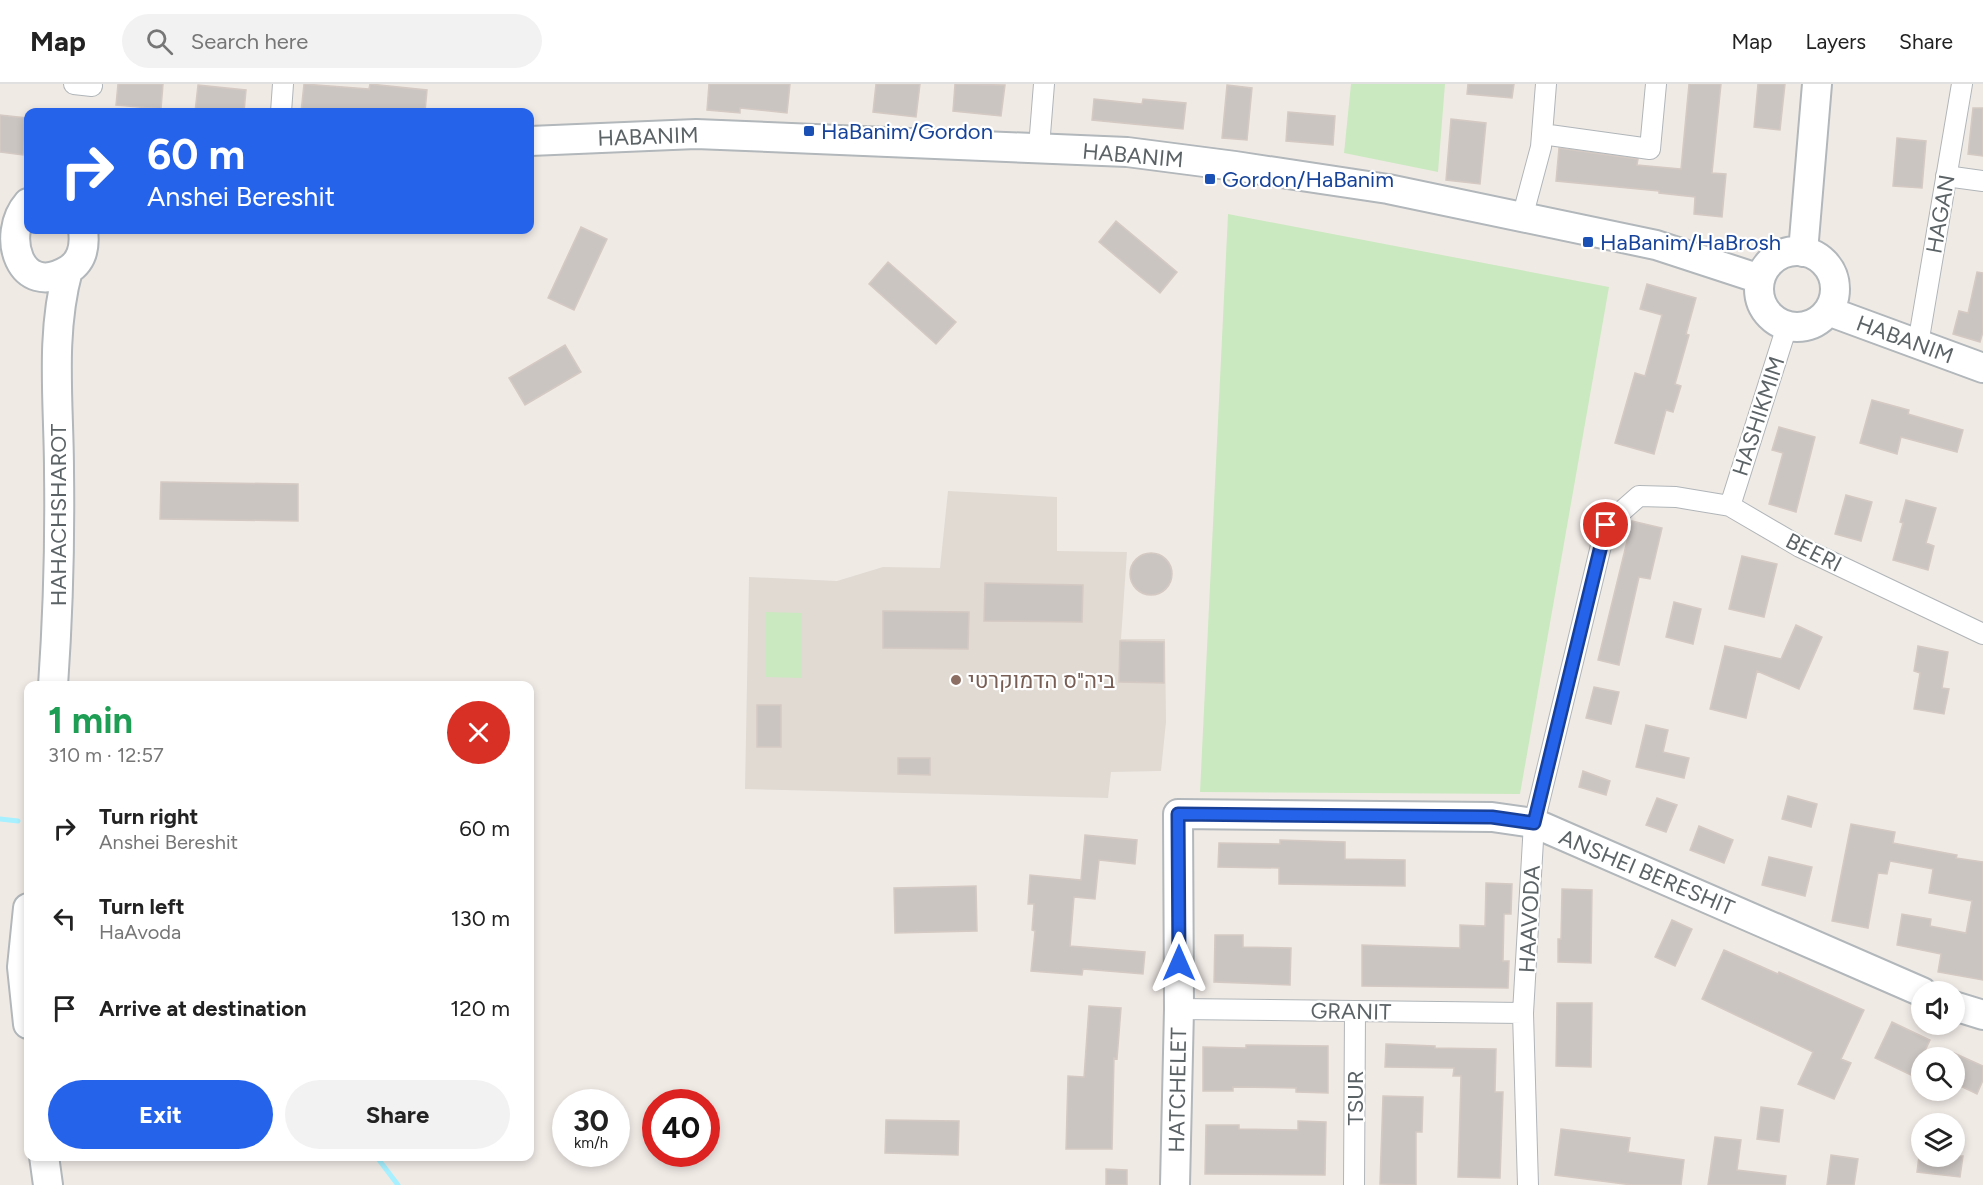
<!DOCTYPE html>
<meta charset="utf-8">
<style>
:root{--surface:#fff;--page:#f2f2f2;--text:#222;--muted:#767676;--line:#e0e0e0;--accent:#2563eb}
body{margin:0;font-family:Figtree,Heebo,sans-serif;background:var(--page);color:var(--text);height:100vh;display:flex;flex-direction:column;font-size:22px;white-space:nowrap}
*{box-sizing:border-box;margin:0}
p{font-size:20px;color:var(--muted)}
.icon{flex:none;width:33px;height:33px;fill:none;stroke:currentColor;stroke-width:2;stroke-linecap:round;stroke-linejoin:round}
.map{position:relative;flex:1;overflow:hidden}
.panel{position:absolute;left:24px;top:597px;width:510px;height:480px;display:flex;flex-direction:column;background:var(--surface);border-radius:12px;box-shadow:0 3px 9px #0003}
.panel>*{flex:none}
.guide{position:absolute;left:24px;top:24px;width:510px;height:126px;border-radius:12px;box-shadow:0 3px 9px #0003;background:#2563eb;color:#fff;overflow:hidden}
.tools{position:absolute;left:1911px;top:897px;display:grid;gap:12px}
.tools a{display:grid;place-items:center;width:54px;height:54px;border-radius:50%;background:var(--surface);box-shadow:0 3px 9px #0003;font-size:30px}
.speed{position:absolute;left:552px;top:1005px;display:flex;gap:12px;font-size:30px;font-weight:700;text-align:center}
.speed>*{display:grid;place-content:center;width:78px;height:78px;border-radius:50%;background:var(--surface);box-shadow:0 3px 9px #0003;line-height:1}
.speed small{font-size:15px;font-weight:400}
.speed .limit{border:9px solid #d22;background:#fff;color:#111}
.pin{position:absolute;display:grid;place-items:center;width:51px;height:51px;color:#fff;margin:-26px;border:3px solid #fff;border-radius:50%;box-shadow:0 2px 6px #0007}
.me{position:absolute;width:66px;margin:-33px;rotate:0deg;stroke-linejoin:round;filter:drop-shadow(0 0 4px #0008)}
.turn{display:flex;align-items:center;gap:21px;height:126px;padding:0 24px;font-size:27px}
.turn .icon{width:78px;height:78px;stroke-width:2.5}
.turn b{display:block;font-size:42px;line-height:51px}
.round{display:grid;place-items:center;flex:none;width:63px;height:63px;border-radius:32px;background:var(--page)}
.overview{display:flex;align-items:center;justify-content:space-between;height:102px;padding:0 24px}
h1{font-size:36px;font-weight:700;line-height:45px;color:#1e9e55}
.cta{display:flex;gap:12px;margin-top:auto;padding:12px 24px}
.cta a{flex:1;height:69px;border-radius:36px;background:var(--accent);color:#fff;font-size:24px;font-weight:700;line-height:69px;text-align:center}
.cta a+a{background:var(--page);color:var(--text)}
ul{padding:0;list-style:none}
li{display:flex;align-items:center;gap:18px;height:90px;padding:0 24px}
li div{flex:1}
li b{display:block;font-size:22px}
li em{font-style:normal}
header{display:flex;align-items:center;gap:36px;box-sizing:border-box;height:84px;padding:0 30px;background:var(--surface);border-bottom:2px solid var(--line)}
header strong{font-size:28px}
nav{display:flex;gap:33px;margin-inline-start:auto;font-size:21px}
.search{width:420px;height:54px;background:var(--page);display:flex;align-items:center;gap:15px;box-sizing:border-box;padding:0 21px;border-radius:33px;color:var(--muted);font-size:22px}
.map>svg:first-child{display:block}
.education{fill:#e0dad3}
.green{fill:#cbe9c0}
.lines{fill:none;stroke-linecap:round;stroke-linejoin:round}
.stream{stroke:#a6f0ff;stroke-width:5}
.building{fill:#cbc5c2;stroke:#d5cac3;stroke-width:1.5}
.street-casing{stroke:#b0b5b8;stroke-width:22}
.secondary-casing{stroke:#b1b7ba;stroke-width:32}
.street{stroke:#fff;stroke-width:20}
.secondary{stroke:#fff;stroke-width:28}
.route-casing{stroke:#184099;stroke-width:15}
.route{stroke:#2563eb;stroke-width:10}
.transit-dot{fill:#1a4fb4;stroke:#fff;stroke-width:2}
.education-dot{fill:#8d6e63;stroke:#fff;stroke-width:2}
.labels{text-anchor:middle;stroke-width:4.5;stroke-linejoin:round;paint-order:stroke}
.transit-label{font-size:22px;fill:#164399;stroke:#fff;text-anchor:start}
.street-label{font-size:22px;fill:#5c6366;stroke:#fff}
.education-label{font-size:22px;fill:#785e54;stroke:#fff;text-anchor:start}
</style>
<header>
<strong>Map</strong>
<div class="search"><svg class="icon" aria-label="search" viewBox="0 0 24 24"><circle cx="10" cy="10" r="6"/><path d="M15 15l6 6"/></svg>Search here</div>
<nav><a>Map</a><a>Layers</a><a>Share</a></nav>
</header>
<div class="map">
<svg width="1983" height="1101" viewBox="0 0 1983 1101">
<rect width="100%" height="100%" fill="#f0eae5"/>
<!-- education -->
<path class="education" d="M948,407L1057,413V467L1127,468L1121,555H1165L1166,638L1161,687L1111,688L1108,714L745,705L749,493L837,497L883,483L940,484Z"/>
<!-- green -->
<path class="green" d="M1351,0H1445L1438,88L1344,69Z
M1228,130L1609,203L1520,710L1200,708Z
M766,528L802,529V594L765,593Z"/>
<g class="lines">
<!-- stream -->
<path class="stream" d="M0,735L18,737
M376,1072L398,1101"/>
</g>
<!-- building -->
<path class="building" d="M118,0H163L161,25L116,21Z
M304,0L369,5L370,0L427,6L425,28H301Z
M709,0H790L787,29L740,24V29L707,26Z
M876,0H920L916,33L873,28Z
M955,0L1005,1L1001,32L953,27Z
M1468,0H1514L1512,14L1467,10Z
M1689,0H1721L1712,89L1726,90L1722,133L1694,130L1695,113L1659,109V107L1556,97L1559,64L1638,75L1637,81L1681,85Z
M1758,0H1785L1780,46L1754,43Z
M198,1L246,6L244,28H195Z
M1227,1L1252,4L1247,56L1222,54Z
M1094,15L1142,20L1143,15L1186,19L1183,45L1092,36Z
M1973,24H1983V72L1968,70Z
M1288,28L1335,32L1333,61L1286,57Z
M0,31L27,34L23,71L0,68Z
M1451,35L1486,39L1480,100L1446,96Z
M1897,54L1926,57L1922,104L1893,102Z
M1116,137L1177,188L1160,209L1099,158Z
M581,143L607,155L574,226L548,214Z
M888,178L956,238L936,260L869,200Z
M1977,188L1983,189V248L1980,258L1953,250L1959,227L1968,229Z
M1647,200L1696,214L1686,250L1689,251L1675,300L1681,302L1673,328L1666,326L1654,370L1615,359L1635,289L1645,292L1662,231L1640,225Z
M565,261L581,288L525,321L509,294Z
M1872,316L1909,326L1908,330L1963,346L1957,368L1901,353L1897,370L1860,359Z
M1779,343L1815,353L1796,428L1769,420L1783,369L1772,366Z
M161,398L298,400V437L160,435Z
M1846,411L1872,418L1861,457L1835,450Z
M1906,416L1936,424L1926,459L1934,462L1928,486L1893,476L1903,439L1900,438Z
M1632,437L1662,444L1650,495L1639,493L1619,581L1598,576Z
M1130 490a21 21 0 1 1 42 0a21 21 0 1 1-42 0Z
M1742,472L1777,480L1764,533L1729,525Z
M985,499L1083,501L1082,538L984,537Z
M1674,518L1701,525L1693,560L1666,553Z
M883,527L969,528L968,565L883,564Z
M1796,541L1822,553L1799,605L1757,587L1746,634L1710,625L1725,562L1781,575Z
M1120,557L1164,558V599L1119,598Z
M1918,562L1948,568L1942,604L1949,605L1944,630L1914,625L1920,589L1914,587Z
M1594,603L1619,608L1611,640L1586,634Z
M757,621H781V663H757Z
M1646,641L1668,646L1663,668L1689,674L1684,694L1636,683Z
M898,674H930V691L898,690Z
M1583,687L1610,697L1606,711L1579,703Z
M1788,712L1817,720L1811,743L1782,735Z
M1657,714L1677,721L1666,748L1646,741Z
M1851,740L1895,748L1893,759L1957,771L1956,774L1983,778V896L1938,888L1941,870L1897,861L1902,830L1931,835L1930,842L1966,849L1972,817L1929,809L1933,785L1890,777L1887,790L1878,789L1868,844L1832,837Z
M1699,742L1733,756L1724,779L1690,766Z
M1085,751L1137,756L1135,780L1099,776L1095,815L1074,813L1070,862L1145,868L1143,890L1083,885L1082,891L1031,887L1035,847L1032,846L1034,820H1028L1030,791L1081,796Z
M1280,756L1345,758V775L1405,776V802L1279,800V784L1218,783L1219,759L1280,760Z
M1769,773L1812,783L1805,812L1762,801Z
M1486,799L1512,800L1511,830H1504L1503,877H1509L1508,904L1362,902V861L1460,864V841L1485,842Z
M976,802L977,847L895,849L894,804Z
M1562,805L1592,806L1591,879L1558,878V855H1561Z
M1672,836L1692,845L1675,882L1655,873Z
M1215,851H1243V863L1291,864L1290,901L1214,898Z
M1724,866L1778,890L1779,888L1864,926L1841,975L1851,979L1834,1015L1798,1000L1813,968L1702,915Z
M1557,919H1592L1591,983L1556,982Z
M1089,922L1121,924L1117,975L1114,974L1112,1065H1066L1068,992L1084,993Z
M1892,938L1930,956L1913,992L1875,974Z
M1386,960L1435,962V964L1496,965L1495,1008H1503L1500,1094L1458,1093L1461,992H1453L1454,984L1385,983Z
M1246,961L1328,962V1009L1296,1008V1004L1233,1003V1007H1203V963L1246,964Z
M1954,969L1983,982V996L1977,1010L1954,999Z
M1383,1012L1423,1013L1422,1048H1416V1101L1380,1100Z
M1761,1023L1783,1026L1779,1058L1757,1055Z
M886,1036L959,1037L958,1071L885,1069Z
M1298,1037L1326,1038L1325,1091L1205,1090L1206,1041H1239V1045L1298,1046Z
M1561,1045L1630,1054L1628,1068L1684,1076L1681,1101H1632L1555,1091Z
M1715,1053L1741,1056L1737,1086L1786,1092L1785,1101H1708Z
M1831,1071L1858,1075L1854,1101H1827Z
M1919,1072H1963L1960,1093L1917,1088Z
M1106,1085L1127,1086V1101H1106Z"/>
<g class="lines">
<!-- street casing -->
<g class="street-casing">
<path id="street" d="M74,0L92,2
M281,28L283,0
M1542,50L1650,65L1656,0
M1039,63L1044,0
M1946,92L1983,97
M1522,134L1541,63L1546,0
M1918,260L1962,0
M1730,422L1787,242
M1179,925L1523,929
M1354,1101L1355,927
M1528,1101L1523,929L1534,739L1606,441L1639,412L1676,413L1730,422L1800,463L1983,550"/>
</g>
<!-- secondary casing -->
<g class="secondary-casing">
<path id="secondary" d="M530,57L696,50L1127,68L1235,82L1388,105L1656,161L1760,195
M28,119C0,151 20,215 68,186C83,177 85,161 83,146
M1759 205a38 38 0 1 1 76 0a38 38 0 1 1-76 0Z
M1803,168L1817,0
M1828,227L1983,284
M53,602C58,530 60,458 59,387C59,321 50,251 68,186
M28,824L22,883L28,940
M1954,922L1983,931
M44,1072L48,1101
M1175,1101L1179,925L1178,730L1492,733L1534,739L1922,908"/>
</g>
<!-- street -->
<use href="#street" class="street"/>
<!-- secondary -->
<use href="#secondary" class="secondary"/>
</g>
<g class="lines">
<!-- route casing -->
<g class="route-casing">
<path id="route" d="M1179,879L1178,730L1492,733L1534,739L1606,441"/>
</g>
<!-- route -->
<use href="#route" class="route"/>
</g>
<!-- markers -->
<g class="transit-dot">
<rect x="803" y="41" width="12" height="12" rx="3"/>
<rect x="1204" y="89" width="12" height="12" rx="3"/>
<rect x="1582" y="152" width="12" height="12" rx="3"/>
</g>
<circle class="education-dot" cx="956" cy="596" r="6"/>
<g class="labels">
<!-- transit labels -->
<g class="transit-label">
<text x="821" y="55">HaBanim/Gordon</text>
<text x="1222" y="103">Gordon/HaBanim</text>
<text x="1600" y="166">HaBanim/HaBrosh</text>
</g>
<!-- street labels -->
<g class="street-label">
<text transform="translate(648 52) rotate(-2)" y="8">HABANIM</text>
<text transform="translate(1133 71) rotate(5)" y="8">HABANIM</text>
<text transform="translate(1940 130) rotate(-80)" y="8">HAGAN</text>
<text transform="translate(1905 255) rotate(20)" y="8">HABANIM</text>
<text transform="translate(1758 332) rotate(-72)" y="8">HASHIKMIM</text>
<text transform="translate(58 431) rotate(-90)" y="8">HAHACHSHAROT</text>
<text transform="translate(1814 468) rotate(27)" y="8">BEERI</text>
<text transform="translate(1647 788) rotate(23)" y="8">ANSHEI BERESHIT</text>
<text transform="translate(1529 835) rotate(-87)" y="8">HAAVODA</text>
<text transform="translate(1351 927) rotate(1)" y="8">GRANIT</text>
<text transform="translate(1177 1006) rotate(-89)" y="8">HATCHELET</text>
<text transform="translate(1355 1014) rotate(-90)" y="8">TSUR</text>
</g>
<!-- education labels -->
<g class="education-label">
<text x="968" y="604">ביה"ס הדמוקרטי</text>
</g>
</g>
</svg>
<div class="tools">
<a><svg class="icon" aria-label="sound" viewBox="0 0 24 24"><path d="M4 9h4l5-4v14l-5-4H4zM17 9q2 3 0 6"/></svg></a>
<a><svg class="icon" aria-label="search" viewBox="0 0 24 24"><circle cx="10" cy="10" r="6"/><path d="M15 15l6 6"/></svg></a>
<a><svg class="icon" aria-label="layers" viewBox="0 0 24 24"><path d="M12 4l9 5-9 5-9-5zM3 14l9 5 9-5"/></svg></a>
</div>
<div class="speed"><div>30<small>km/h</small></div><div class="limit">40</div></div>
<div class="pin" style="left:1606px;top:441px;background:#d93025"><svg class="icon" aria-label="arrive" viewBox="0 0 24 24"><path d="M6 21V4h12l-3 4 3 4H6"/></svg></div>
<svg class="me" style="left:1179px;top:879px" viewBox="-20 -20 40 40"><path d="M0-17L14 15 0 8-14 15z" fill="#2563eb" stroke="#fff" stroke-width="4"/></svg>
<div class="guide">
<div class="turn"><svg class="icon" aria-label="right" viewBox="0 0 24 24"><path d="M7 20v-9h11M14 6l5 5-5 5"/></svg><div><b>60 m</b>Anshei Bereshit</div></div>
</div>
<section class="panel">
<div class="overview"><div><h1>1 min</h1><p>310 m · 12:57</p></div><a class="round" style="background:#d93025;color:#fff"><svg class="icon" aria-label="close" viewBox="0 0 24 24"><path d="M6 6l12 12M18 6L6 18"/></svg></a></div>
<ul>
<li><svg class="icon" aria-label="right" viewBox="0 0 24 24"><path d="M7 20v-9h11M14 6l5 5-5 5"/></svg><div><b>Turn right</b><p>Anshei Bereshit</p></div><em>60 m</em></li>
<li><svg class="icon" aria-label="left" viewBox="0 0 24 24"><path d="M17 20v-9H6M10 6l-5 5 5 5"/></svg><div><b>Turn left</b><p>HaAvoda</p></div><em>130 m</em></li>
<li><svg class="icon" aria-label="arrive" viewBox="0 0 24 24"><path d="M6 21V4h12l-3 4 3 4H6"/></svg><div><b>Arrive at destination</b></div><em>120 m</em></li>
</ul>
<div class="cta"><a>Exit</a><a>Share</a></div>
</section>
</div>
